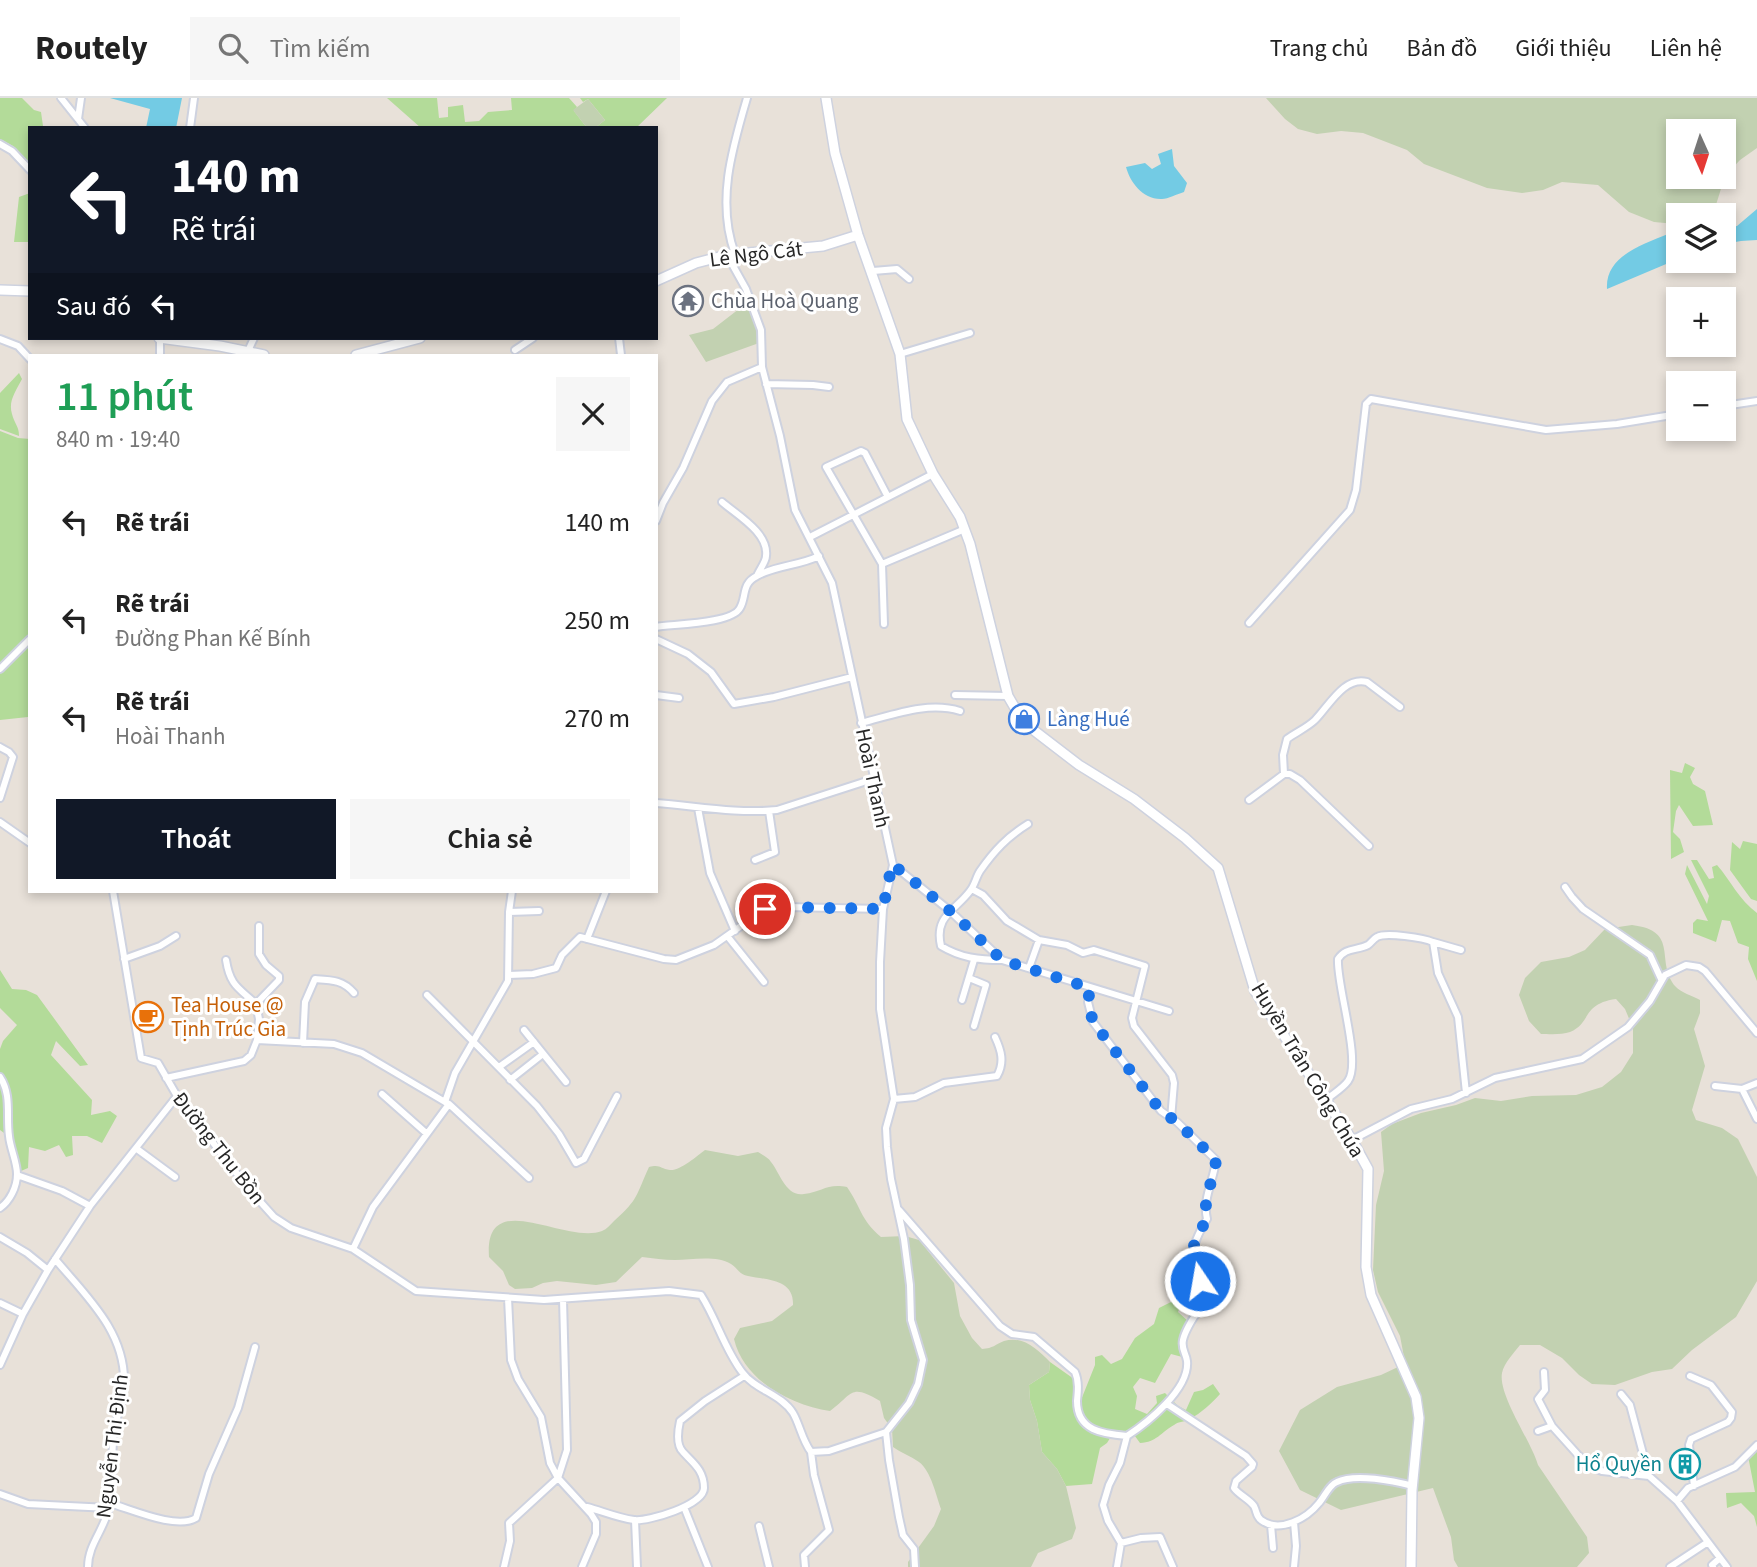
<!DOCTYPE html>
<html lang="vi">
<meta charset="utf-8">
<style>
:root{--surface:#fff;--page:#f6f6f6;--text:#222;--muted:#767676;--line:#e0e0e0;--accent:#111827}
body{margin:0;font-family:"Source Sans 3",sans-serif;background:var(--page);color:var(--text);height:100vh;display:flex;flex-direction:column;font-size:26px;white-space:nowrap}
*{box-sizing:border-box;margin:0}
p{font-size:23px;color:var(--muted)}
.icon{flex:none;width:38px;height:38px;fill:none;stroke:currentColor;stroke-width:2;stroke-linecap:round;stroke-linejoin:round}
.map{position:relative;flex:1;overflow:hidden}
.details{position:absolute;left:28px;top:256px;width:630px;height:539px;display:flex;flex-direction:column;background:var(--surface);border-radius:0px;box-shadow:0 4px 10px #0003}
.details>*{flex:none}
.hud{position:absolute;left:28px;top:28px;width:630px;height:214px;border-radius:0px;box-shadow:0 4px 10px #0003;background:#111827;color:#fff;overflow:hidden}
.needle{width:46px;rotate:177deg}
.buttons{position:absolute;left:1666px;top:21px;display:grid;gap:14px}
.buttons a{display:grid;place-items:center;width:70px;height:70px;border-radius:0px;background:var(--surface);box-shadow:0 4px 10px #0003;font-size:35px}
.pin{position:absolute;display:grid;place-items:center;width:60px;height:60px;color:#fff;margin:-30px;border:4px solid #fff;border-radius:50%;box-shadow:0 2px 7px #0007}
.me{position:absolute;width:77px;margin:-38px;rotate:348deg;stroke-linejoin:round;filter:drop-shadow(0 0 5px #0008)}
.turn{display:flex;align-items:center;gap:24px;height:147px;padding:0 28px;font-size:32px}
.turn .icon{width:91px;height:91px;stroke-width:2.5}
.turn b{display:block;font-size:49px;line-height:60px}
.then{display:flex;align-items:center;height:66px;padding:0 28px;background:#0003;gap:14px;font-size:26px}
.round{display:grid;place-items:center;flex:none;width:74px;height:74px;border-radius:0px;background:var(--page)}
.summary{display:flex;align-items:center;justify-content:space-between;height:119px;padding:0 28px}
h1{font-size:42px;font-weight:600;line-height:52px;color:#1e9e55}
.cta{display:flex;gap:14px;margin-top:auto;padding:14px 28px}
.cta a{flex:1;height:80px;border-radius:0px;background:var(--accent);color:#fff;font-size:28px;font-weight:600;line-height:80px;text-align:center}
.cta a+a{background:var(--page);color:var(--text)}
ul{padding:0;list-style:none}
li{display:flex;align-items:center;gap:21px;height:98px;padding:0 28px}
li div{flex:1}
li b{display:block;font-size:26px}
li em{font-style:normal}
header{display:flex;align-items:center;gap:42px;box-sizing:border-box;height:98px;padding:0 35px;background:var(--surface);border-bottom:2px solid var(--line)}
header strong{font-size:33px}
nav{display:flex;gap:38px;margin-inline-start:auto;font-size:24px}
.search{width:490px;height:63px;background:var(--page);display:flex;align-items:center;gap:18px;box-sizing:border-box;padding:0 24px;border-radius:0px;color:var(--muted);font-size:26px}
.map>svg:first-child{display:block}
.green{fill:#b3db99}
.cemetery{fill:#c2d1b1;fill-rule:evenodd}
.water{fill:#73cbe4}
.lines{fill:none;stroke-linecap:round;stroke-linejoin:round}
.street-casing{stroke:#ced2df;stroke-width:10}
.secondary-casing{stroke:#ced2df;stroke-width:12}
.street{stroke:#fff;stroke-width:6}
.secondary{stroke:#fff;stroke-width:9}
.route{stroke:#1a73e8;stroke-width:12;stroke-dasharray:0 21.6}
.labels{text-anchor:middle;stroke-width:6;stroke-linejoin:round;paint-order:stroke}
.street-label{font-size:21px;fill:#272727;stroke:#fff}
.worship-label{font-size:21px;fill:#5b616d;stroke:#fff;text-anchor:start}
.shop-label{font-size:21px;fill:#366cbe;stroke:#fff;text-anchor:start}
.food-label{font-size:21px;fill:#c56008;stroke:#fff;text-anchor:start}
.culture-label{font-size:21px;fill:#0d838f;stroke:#fff;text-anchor:end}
</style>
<header>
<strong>Routely</strong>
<div class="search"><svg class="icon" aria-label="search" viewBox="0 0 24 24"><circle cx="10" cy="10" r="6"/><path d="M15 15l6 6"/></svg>Tìm kiếm</div>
<nav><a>Trang chủ</a><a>Bản đồ</a><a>Giới thiệu</a><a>Liên hệ</a></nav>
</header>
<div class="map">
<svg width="1757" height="1469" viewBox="0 0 1757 1469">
<rect width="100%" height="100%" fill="#e8e1d9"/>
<!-- green -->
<path class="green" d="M0,0H22L34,12L41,14L43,28L30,30L28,64L13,48L0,41Z
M387,0H437L439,20L448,19V9L463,7L465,24L479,23L488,14L512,12L511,0H569L577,9L574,13L587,30H421Z
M580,0H667L636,30H595L605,22L588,1L583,4Z
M30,95V144H14L19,99Z
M19,275L22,281C16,293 8,303 12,316C14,325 19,328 19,338L0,331V295Z
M0,333L18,340L30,341V623L28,619L0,622Z
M1685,665L1695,670L1690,679L1693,686L1705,693L1713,727L1693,728L1679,707L1676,713L1673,734L1680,741L1684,754L1671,761L1670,672L1682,675Z
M1743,743L1757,746V803L1751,801L1730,772L1732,744L1740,751Z
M1691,762H1697L1709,781L1714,780L1712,769L1717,767C1731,783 1739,802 1757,815V883L1748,861L1749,849L1738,845L1730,823L1722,822L1716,844L1693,835V825L1697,821L1708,823L1685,776L1687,767L1707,806L1709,798Z
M0,872L12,891L26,892L37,897L88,967L80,968L56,943L51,957L92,1002L91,1017L110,1013L117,1018L102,1045L87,1038H72L73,1057L66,1059L59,1047L45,1053L29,1049L28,1070L21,1073L11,1040L0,1032V951L3,943L17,927L0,910Z
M1184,1171L1194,1177L1197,1188L1184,1198L1178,1214L1189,1224L1180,1238L1186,1260L1171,1256L1155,1285L1140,1280L1133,1289L1137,1298L1135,1311L1147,1316L1157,1305L1156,1298L1165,1295L1178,1308L1186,1312L1194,1294L1203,1292L1213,1286L1220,1296C1211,1306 1201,1315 1190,1321C1185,1324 1179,1323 1174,1327C1160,1335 1157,1344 1140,1345L1132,1334L1115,1332L1107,1345L1100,1350L1092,1386L1066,1388L1057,1371L1042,1354L1037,1323L1030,1302L1029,1287L1049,1274L1050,1264L1074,1281V1302H1081L1095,1267V1259L1102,1257L1111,1266L1122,1261L1135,1240L1154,1226L1159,1210L1173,1203L1174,1172Z
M1757,1348V1429L1754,1418L1741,1405L1727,1410L1726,1395L1755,1394L1748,1358Z"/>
<!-- cemetery -->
<path class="cemetery" d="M1266,0H1757V50L1740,62L1725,78L1715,110L1706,117H1678V126H1676L1654,124L1629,114L1598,87L1562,84L1543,92L1522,95L1487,90L1424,66L1407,52L1363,35L1341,33L1317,36L1298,31L1285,21ZM1724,33V79H1678V33Z
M588,1L605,22L595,30H587L573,12Z
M748,204L758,228L759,245L706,264L689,237L713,231Z
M1632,827C1681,833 1654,864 1676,889C1680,894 1693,898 1700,902V915L1694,931L1705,968L1692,1012L1696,1022L1722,1030L1738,1041L1757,1079V1183L1736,1219L1692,1252L1672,1271L1652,1274L1615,1287L1592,1286L1579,1277L1562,1260L1540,1247H1520C1514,1255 1504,1265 1502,1275C1498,1297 1531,1343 1538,1367L1587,1439L1589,1455L1577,1469H1458L1454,1462L1451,1439L1433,1390L1341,1412L1300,1392L1279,1353L1300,1312L1337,1289L1381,1277L1398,1269L1404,1259L1400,1238L1378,1194L1373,1172L1376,1107L1384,1073L1381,1034L1392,1026L1421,1015L1456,1007L1475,1000L1501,1003L1532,998L1576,997L1602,989L1621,974L1633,955V930L1625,911L1616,901C1581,906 1592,925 1570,934C1562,937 1549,936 1541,936L1529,923L1519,897L1525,880L1541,864L1569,859L1585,852L1605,831Z
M705,1052L738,1058L758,1054C762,1057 768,1059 771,1064C780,1075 786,1099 804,1096C822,1094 827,1085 847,1089C861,1109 860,1121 881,1139L905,1138L919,1142L954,1185L960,1218L972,1240L982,1251C994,1250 994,1247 1004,1243C1023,1237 1038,1252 1050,1264L1049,1274L1029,1287L1030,1302L1037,1323L1042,1354L1057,1371L1066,1388L1076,1430L1072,1441L1038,1455L1031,1469H908V1464L934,1428L941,1411C936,1397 931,1373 919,1364C911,1358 901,1355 893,1349L892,1331L884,1320L880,1303C850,1285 853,1296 830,1313C791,1307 744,1283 734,1241L740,1230L772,1223L793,1207C794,1181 767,1182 748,1178C738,1176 738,1170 731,1166C716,1157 691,1162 675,1162C664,1162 653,1160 642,1159L616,1184L596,1187L557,1183L543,1185L532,1190L515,1191L509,1187L503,1173L489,1159C484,1087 565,1147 602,1133C607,1131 610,1127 614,1123C639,1101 636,1097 649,1069C661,1066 660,1071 670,1072C680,1073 697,1058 705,1052Z"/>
<!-- water -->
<path class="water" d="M110,0H182L176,30H146L150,11Z
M1172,51L1174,68L1187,85L1184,94C1177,96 1168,101 1162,101C1143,102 1130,84 1126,69L1145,65L1152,71L1161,66L1158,56Z
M1757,111V142L1741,143L1724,146V130L1737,128Z
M1668,136L1678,137V161L1607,191C1605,158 1642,147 1668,136Z"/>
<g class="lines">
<!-- street casing -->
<g class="street-casing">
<path id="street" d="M61,0L85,30
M78,21L81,0
M190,30L194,0
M0,46L12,53L30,72
M735,156C716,104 732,51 747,0
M727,157L746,191L761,232L762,269L780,338L795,412L832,485L893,767L883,811L880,864V911L894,1001L886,1030L887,1049L891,1081L904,1141L910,1187L911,1222L923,1262L918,1286L909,1305L886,1334
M873,173L897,171L909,181
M619,240L621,257
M0,241L18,248L30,261
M515,252L533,240
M248,253L254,240
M900,256L970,235
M160,257V240
M766,286L813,287L829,289
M1724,308L1757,303
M722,404C737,417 769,435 766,458C766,464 759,472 757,478
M656,423L663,405L683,370L712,303L727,284L762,269
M810,439L933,376
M882,466L965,431
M1249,525L1350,412L1356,392L1366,306L1371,301L1546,332L1617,326L1678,316
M884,526L882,466L826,369L861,353L865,355L888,399
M656,529C672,526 732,526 740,510C747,498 741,486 757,478C776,467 799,468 819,458
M656,541L688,556L711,574L734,606L774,599L852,579
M0,571L30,541
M656,597L679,600
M955,597L1008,598
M861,625C893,617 928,603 960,613
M0,649L9,654L13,659L0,700
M1284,676L1283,657L1287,641C1295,635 1308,629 1315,622C1329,608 1344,578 1367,584L1400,609
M1249,702L1284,676H1290L1300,682L1369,748
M656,705C696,708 736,716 777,712L873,681
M698,710L710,775L735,833
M0,724L30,745
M755,762L775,754L769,713
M893,767L949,812L1002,862L1169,913
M1565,789L1572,799L1583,811L1650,857L1661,881
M972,791L983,797L1007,823L1039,842L1067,847L1083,855L1094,852L1145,868L1132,920L1134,928L1172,977L1174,985L1171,1021
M113,793L141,960L158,965L177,998L248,1090L274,1119L291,1130L353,1151L416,1193L544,1202L669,1193L701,1197C717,1222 724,1250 742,1274C755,1292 781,1296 793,1315C800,1327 802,1342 811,1354L829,1353L886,1334
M509,814L539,813
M728,839L764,884
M587,841L606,793
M1433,844L1461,852
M124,861L160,848L176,838
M226,862C230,888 239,890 256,906L259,921L257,942L334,946L362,955L445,1004
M1002,862C979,862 961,860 941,848C934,818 955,813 970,793C975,787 976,779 980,773C994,753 1007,739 1028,726
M1029,870L1039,842
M509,877L533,876L556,870L562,857L580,839L664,861L676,862L714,847L765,811L786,809L883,811
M969,880L986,887L974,928
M1090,890L1088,904L1093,924L1161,1013L1177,1024L1216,1062C1214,1082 1202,1101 1207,1121C1185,1157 1192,1162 1207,1199C1199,1212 1186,1228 1183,1242C1181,1251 1186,1255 1187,1263C1190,1291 1147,1325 1127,1338L1120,1365L1109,1387L1103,1407L1108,1423L1121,1445L1117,1469
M427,897L537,1008L559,1036L576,1065L584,1061L617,998
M962,902L974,862
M256,906L279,882V878L266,867L259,856V828
M524,932L566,984
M303,945L305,904L315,881C332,882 343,882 354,895
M499,969L534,944
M0,979C12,997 6,1018 9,1038C10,1050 17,1064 17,1076C17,1089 10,1103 0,1110
M166,980L244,963L251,957L257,942
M510,982L543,956
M1715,988L1742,991L1757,985
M1742,991L1757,1021
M382,996L426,1035
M894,1001L915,999L944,985L997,978C1005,964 1001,952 995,939
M1326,1002C1333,996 1343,990 1348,983C1362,964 1336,886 1338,861C1346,849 1356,853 1368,847C1371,845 1373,841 1377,839C1386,834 1424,840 1433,844L1438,875L1458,919L1466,995
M449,1006L529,1080
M1352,1042L1411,1011L1452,1001L1495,980L1582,961L1628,929L1650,903L1665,877L1686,867L1699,869L1705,873L1757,935
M137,1051L175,1079
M17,1077L62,1093L90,1108
M899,1112L1000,1228L1012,1236L1034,1239L1075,1274C1079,1283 1078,1293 1077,1303C1077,1333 1103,1336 1127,1338
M0,1139L27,1155L48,1172
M353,1151L373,1109L449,1006L445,1004L455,975L508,883L509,814L512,793
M55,1161C86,1198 126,1234 124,1286C123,1302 117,1317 114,1333C111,1358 113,1384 109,1409C105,1431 88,1446 88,1469
M508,1200L511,1262L518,1281L541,1319L550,1365L558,1380L591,1416L596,1424V1436L582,1469
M0,1205L23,1216L48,1172L90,1108L177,998
M0,1267L23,1216
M1544,1274L1545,1292L1538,1301L1552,1328
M1690,1278L1711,1287L1732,1314L1731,1320L1728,1324L1691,1341L1689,1347L1694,1388
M1621,1296L1630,1307L1649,1378
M1167,1306L1246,1358L1253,1366L1252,1369L1236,1383L1234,1390C1239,1397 1249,1401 1254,1408C1257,1414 1256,1418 1261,1422C1280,1436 1307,1420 1319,1405C1325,1398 1329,1387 1337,1384C1355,1375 1394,1383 1413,1388
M1538,1333L1552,1328L1578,1357L1592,1369L1602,1373L1649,1378L1677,1403
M886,1334L889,1362L899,1419L903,1437L914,1451L915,1469
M0,1396L28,1406L109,1410
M109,1405C131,1411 176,1432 196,1420L209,1376L238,1310L255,1249
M587,1409C602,1413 618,1420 634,1422C648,1424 704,1407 704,1390C704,1372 693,1365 683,1354C676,1347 678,1332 680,1323L705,1303L744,1278
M684,1409L708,1469
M635,1422L637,1469
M1294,1424L1296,1448L1294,1469
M1271,1427L1273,1450
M759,1428L769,1469
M1121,1445L1141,1440L1160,1439L1173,1469
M504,1469L510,1443L509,1425L558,1380L567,1352L563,1201
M805,1469L804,1457L829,1432L814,1377L811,1354
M1670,1469L1708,1444
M1713,1469L1712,1467L1720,1460
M1727,1469L1677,1403L1688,1390L1735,1369L1757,1347"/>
</g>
<!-- secondary casing -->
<g class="secondary-casing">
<path id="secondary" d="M826,0L835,55L858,137L900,256L907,321L933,376L960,419L970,446L1008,598L1023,624L1079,667L1134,701L1185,740L1218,770L1255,893L1352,1042L1368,1071L1366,1169L1371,1197L1416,1299L1419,1320L1412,1392L1411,1469
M656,183L696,165L727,157L823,148L858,137
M0,192L30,193
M159,240L220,248L264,257
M356,257L420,240"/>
</g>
<!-- street -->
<use href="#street" class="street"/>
<!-- secondary -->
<use href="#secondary" class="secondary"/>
</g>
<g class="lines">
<!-- route -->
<path class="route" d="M765,811L786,809L883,811L892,766L949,812L1002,862L1090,890L1088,904L1093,924L1161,1013L1177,1024L1216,1062C1214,1082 1202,1101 1207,1121C1192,1146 1188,1155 1200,1183"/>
</g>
<!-- icons -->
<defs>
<g id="temple-ring" transform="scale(1.575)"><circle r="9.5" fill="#fff" stroke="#6b7280" stroke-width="1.5"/><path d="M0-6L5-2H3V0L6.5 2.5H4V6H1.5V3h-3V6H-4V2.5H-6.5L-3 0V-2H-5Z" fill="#6b7280"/></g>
<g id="shop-ring" transform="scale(1.575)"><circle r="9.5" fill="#fff" stroke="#3f7fe0" stroke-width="1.5"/><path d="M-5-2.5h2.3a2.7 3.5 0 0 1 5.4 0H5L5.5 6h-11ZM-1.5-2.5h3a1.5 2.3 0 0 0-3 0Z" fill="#3f7fe0"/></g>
<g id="cafe-ring" transform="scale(1.575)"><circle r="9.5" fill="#fff" stroke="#e8710a" stroke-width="1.5"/><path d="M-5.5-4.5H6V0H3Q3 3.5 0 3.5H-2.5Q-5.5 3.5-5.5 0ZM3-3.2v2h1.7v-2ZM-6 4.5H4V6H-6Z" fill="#e8710a"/></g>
<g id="building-ring" transform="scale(1.575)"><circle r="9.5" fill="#fff" stroke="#0f9aa8" stroke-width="1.5"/><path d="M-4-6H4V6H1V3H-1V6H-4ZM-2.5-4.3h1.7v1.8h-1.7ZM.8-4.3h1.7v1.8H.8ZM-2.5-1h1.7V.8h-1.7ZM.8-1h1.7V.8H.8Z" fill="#0f9aa8"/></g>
</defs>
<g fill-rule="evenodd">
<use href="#temple-ring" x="688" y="203"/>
<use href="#shop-ring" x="1024" y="621"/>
<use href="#cafe-ring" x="148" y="919"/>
<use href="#building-ring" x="1685" y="1366"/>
</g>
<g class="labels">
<!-- street labels -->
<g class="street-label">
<text transform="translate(756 156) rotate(-7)" y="7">Lê Ngô Cát</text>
<text transform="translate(873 680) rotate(78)" y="7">Hoài Thanh</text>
<text transform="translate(1308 972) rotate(59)" y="7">Huyền Trân Công Chúa</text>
<text transform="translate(219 1050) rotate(52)" y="7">Đường Thu Bồn</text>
<text transform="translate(112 1348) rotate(-83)" y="7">Nguyễn Thị Định</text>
</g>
<!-- worship labels -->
<g class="worship-label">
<text x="711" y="210">Chùa Hoà Quang</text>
</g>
<!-- shop labels -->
<g class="shop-label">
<text x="1047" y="628">Làng Hué</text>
</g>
<!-- food labels -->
<g class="food-label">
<text x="171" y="914">Tea House @<tspan x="171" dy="24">Tịnh Trúc Gia</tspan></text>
</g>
<!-- culture labels -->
<g class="culture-label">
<text x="1662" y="1373">Hổ Quyền</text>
</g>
</g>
</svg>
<div class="buttons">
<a><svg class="needle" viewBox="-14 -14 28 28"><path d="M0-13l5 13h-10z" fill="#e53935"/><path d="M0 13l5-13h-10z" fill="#767676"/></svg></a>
<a><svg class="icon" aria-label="layers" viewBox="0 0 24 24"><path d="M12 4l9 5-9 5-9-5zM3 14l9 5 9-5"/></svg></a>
<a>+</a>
<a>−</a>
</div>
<div class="pin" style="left:765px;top:811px;background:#d93025"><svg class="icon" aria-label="arrive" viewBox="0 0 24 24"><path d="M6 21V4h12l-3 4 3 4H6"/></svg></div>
<svg class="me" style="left:1200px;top:1183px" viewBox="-20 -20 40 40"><circle r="17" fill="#1a73e8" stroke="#fff" stroke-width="3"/><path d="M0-11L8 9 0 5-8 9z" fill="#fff"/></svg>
<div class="hud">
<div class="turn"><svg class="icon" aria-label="left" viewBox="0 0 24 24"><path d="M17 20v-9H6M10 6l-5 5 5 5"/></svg><div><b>140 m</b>Rẽ trái</div></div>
<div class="then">Sau đó<svg class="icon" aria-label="left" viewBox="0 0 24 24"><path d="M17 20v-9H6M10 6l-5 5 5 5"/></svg></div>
</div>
<section class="details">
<div class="summary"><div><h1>11 phút</h1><p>840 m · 19:40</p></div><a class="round"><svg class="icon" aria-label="close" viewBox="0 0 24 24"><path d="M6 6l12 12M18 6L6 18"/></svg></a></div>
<ul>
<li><svg class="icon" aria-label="left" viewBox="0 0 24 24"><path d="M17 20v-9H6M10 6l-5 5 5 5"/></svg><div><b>Rẽ trái</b></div><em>140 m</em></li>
<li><svg class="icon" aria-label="left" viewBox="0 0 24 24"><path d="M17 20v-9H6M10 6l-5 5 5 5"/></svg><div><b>Rẽ trái</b><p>Đường Phan Kế Bính</p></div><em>250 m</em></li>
<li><svg class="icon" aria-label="left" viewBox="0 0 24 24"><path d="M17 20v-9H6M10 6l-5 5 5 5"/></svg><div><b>Rẽ trái</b><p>Hoài Thanh</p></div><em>270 m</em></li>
</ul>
<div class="cta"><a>Thoát</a><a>Chia sẻ</a></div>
</section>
</div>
